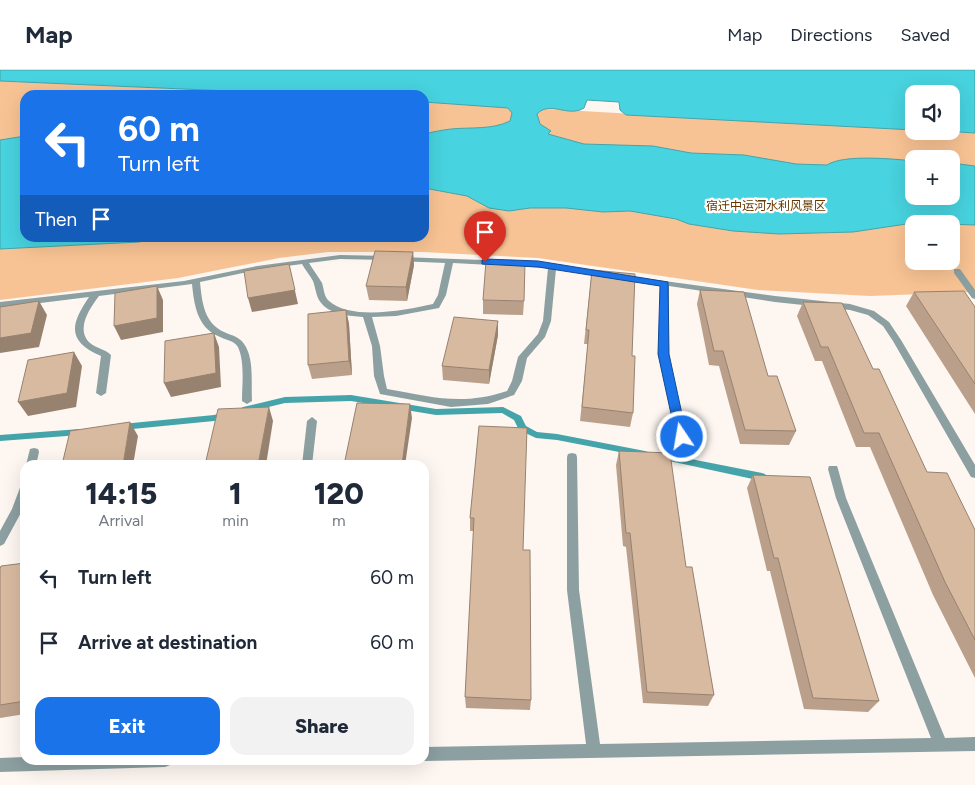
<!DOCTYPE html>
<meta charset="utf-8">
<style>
:root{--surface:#fff;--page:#f2f2f3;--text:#1f2937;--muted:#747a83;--line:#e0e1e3;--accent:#1a73e8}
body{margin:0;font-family:Figtree,"Noto Sans SC",sans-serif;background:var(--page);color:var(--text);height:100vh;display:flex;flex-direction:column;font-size:19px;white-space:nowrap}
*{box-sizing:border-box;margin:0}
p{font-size:16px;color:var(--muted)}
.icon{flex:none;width:28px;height:28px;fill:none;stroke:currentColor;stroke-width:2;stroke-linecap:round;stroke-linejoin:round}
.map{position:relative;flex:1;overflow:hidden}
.drawer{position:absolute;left:20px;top:390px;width:409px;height:305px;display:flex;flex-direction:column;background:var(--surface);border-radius:15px;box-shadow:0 5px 20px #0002}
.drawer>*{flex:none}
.banner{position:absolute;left:20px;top:20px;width:409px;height:152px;border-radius:15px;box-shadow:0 5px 20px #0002;background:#1a73e8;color:#fff;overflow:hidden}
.fabs{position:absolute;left:905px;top:15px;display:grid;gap:10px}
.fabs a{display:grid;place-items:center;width:55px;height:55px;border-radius:10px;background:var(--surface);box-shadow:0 5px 20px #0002;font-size:25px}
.pin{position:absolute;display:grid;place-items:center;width:42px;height:42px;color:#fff;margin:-51px -21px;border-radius:50% 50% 50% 0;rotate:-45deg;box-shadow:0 0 5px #0007}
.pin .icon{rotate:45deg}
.me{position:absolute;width:55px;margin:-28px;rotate:348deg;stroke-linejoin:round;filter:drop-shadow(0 0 4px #0008)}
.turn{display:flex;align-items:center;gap:18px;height:105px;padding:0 15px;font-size:22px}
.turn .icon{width:65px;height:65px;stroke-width:2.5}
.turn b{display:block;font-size:35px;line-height:42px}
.then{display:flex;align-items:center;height:48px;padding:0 15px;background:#0003;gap:10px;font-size:19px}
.eta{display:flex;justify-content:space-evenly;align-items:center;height:85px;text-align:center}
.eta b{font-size:30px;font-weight:800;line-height:35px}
.cta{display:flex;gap:10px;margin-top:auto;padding:10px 15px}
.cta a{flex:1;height:58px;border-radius:15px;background:var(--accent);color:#fff;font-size:20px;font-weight:800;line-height:58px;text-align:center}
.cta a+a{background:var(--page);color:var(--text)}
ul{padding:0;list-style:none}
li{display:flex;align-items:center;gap:15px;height:65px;padding:0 15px}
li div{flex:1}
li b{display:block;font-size:19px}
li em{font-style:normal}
header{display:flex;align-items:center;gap:30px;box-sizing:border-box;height:70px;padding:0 25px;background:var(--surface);border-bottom:1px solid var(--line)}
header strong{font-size:24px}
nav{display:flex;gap:28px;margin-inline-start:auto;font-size:18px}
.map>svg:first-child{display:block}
.green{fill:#f8c394;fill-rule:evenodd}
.water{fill:#47d3df;stroke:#45a4a9}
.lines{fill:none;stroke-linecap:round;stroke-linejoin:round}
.stream{fill:#45a4a9;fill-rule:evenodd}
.service{fill:#8c9fa1;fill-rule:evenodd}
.minor{fill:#8c9fa1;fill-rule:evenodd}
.wall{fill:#baa08a}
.shaded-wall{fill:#978270}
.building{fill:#d8baa0;stroke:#978270}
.route{fill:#1a73e8;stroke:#114b97}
.labels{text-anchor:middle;stroke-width:4.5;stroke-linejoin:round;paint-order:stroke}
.far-park-label{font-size:12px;fill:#653800;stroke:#fff}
</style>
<header>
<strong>Map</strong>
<nav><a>Map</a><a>Directions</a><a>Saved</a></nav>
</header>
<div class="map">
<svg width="975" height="715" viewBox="0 0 975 715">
<rect width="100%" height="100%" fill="#fdf6f1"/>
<!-- green -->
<path class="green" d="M0,11L320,25H25V168H424V32L914,60V61L975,63V222L870,226L758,220L538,188L423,182H328L279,188L178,208L0,230ZM914,89H951V126H914ZM914,154H951V191H914Z"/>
<!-- water -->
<path class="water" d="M0,0H975V63L942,61H951V24H914V60L626,45L620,40L619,32L587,30L584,38C568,48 550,30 537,44L540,54L551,61L548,64L584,74L653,76L691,83L744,85L796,94L827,95C843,84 894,89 914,91V126H951V93L975,96V155L913,153L853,162L779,164L733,161L689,154L676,149L630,141L603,142L566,138H530L509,141L489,138L467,126L424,118V64C433,62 442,60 451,59C470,57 492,60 510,51L512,43L508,38L424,32V25H320L0,11Z
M25,66V168H153L139,172L0,179V70Z"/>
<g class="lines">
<!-- stream -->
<path class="stream" d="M351,325L436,339L503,337L521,346L526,356L537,362L557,364L645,381L648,382L650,384L648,386L645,387L557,370L536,368L519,360L514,350L502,343L436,345L351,331L285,333L243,343L239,340L243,337L285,327Z
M226,342L230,345L229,347L214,351L122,360L118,357L122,354L214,345Z
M80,359L84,362L80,365L0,371V365Z
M660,383L762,403L765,404L767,407L765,410L762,411L660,389L657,388L655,386L657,384Z"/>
<!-- service -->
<path class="service" d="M340,185L387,186L391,188L387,190L340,189L309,193C313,200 318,206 322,213C324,219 324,227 329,231C352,251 406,240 433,234L438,225L445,193L398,191V187H401L538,192L603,202L607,204L603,206L556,199L551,251L545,267L527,288L522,311L514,325L488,334L451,337L380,324L374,306L372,276L363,247C350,246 332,245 322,234C316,228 316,219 313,211C310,205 305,200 302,194L257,200L200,212C202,232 204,253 224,262C233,266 241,267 246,277C254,292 251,314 252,331L247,334L242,331C242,315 245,292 238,277C234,270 225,270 218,266C197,257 194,234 192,214L99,226C90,238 75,259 90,273C96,278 105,279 111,285L106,323L101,326L96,323L101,286C67,271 70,255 89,227L0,238V232L184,211L257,196ZM453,193L548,198L543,251L538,264L518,287L512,311L507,321C462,336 432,327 387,319L384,306L380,276L372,247L396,246L439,238L446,225Z
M620,205L775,226L850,234L874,241L889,252L901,270L975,395V408L971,407L893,271L883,256L868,245L850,240L775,232L669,216L668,284L686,367L685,370H677L658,284L661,215L623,209H620Z
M312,347L317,351L312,395H302L307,351Z
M34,378L38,379L39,382L36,395H26L30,379Z
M572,383L576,384L577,387L579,520L600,674L931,668L836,428L828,399L829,396H837L838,399L846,428L945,668L975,667V681L424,691L421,690H424V677L586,674L567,520V387L568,384Z
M25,414V434L23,439L4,474L0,476V461L12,439L21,415Z
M25,687V690H172L170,695L165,697L0,702V688Z"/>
<!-- minor -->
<path class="minor" d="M954,199H960L975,220V229L972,228L954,203Z"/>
</g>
<!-- wall -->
<path class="wall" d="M413,182L414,195L407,231L369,230L366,216Z
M592,200L632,286L633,343L630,357L580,351L588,274H584Z
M700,220L768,306L796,361L789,375L740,374L719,296L709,295L697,234Z
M914,222L975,237V344L906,236Z
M483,230L524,231L523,245L483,244Z
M803,232L873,299L927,402L975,460V608L933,525L870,377H856L822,291H815L797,246Z
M346,240L349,254L352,305L312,309L308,295Z
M498,251V265L489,314L443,310L442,296Z
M479,356L523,480L531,630L530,640L466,638L465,627L474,461H470V448Z
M619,381L686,497L714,625L708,636L643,633L626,477L623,476L616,395Z
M753,405L879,631L868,642L804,639L770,501H767L747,418Z
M25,493V644L0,648V499Z"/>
<!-- shaded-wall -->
<path class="shaded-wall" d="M413,182L414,195L407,231L406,217Z
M289,194L298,234L252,242L248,228Z
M157,216L163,230V262L121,270L114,256Z
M39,231L47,245L39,277L0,283V268Z
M346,240L349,254L352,305L349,291Z
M498,251V265L489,314V300Z
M214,263L219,277L221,317L171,327L164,313Z
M74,282L82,296L76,337L28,346L18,332Z
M410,334L412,348L405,395H402Z
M269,337L273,351L266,395H258Z
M130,352L138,366L133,395H123Z"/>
<!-- building -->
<path class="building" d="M375,181L413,182L406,217L366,216Z
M486,191L525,192L524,231L483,230Z
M289,194L295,220L248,228L244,201Z
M592,200L635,204L632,286H635L633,343L582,337L589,260H586Z
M157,216V248L114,256L115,223Z
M700,220L744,222L768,306H777L796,361L745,360L723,281H714Z
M964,221L975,237V314L914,222Z
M39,231L31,263L0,268V237Z
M803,232L842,233L873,299H879L927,402L947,403L975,460V570L945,512L879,363H864L828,277H821Z
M346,240L349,291L308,295V244Z
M454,247L498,251L489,300L442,296Z
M214,263L216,303L164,313L165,271Z
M74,282L67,323L18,332L28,290Z
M357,333L410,334L402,395H344Z
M269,337L258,395H205L218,339Z
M130,352L123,395H62L70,361Z
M479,356L527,358L523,480H530L531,630L465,627L474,448H470Z
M619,381L670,383L686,497H692L714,625L647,622L630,463H626Z
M753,405L810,407L879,631L813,628L778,488H774Z
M25,493V631L0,635V499L1,496Z"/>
<!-- route -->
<path class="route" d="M485,189L538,191L668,212L669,284L687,367L686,370L682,371L676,367L658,284L660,216L538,197L482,194V190Z"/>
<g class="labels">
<!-- far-park labels -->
<g class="far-park-label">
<text x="766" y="140">宿迁中运河水利风景区</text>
</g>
</g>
</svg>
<div class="fabs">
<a><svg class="icon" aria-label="sound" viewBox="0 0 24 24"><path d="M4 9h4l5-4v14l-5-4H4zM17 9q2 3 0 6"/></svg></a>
<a>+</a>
<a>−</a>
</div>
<div class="pin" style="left:485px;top:192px;background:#d93025"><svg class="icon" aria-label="arrive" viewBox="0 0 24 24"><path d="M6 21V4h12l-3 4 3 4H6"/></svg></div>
<svg class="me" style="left:682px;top:367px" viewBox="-20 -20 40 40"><circle r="17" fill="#1a73e8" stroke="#fff" stroke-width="3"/><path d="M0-11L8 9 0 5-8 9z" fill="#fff"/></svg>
<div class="banner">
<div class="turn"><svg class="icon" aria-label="left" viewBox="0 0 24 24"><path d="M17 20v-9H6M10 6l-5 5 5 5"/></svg><div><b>60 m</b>Turn left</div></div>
<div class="then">Then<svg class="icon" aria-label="arrive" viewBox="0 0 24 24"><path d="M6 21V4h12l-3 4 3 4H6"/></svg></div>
</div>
<section class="drawer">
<div class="eta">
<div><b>14:15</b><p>Arrival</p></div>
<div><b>1</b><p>min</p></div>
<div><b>120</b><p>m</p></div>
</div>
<ul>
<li><svg class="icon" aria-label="left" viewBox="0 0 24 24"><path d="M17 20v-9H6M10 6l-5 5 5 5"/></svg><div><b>Turn left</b></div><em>60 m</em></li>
<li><svg class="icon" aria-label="arrive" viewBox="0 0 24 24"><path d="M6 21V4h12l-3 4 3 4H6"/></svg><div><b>Arrive at destination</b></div><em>60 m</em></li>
</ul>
<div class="cta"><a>Exit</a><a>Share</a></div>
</section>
</div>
